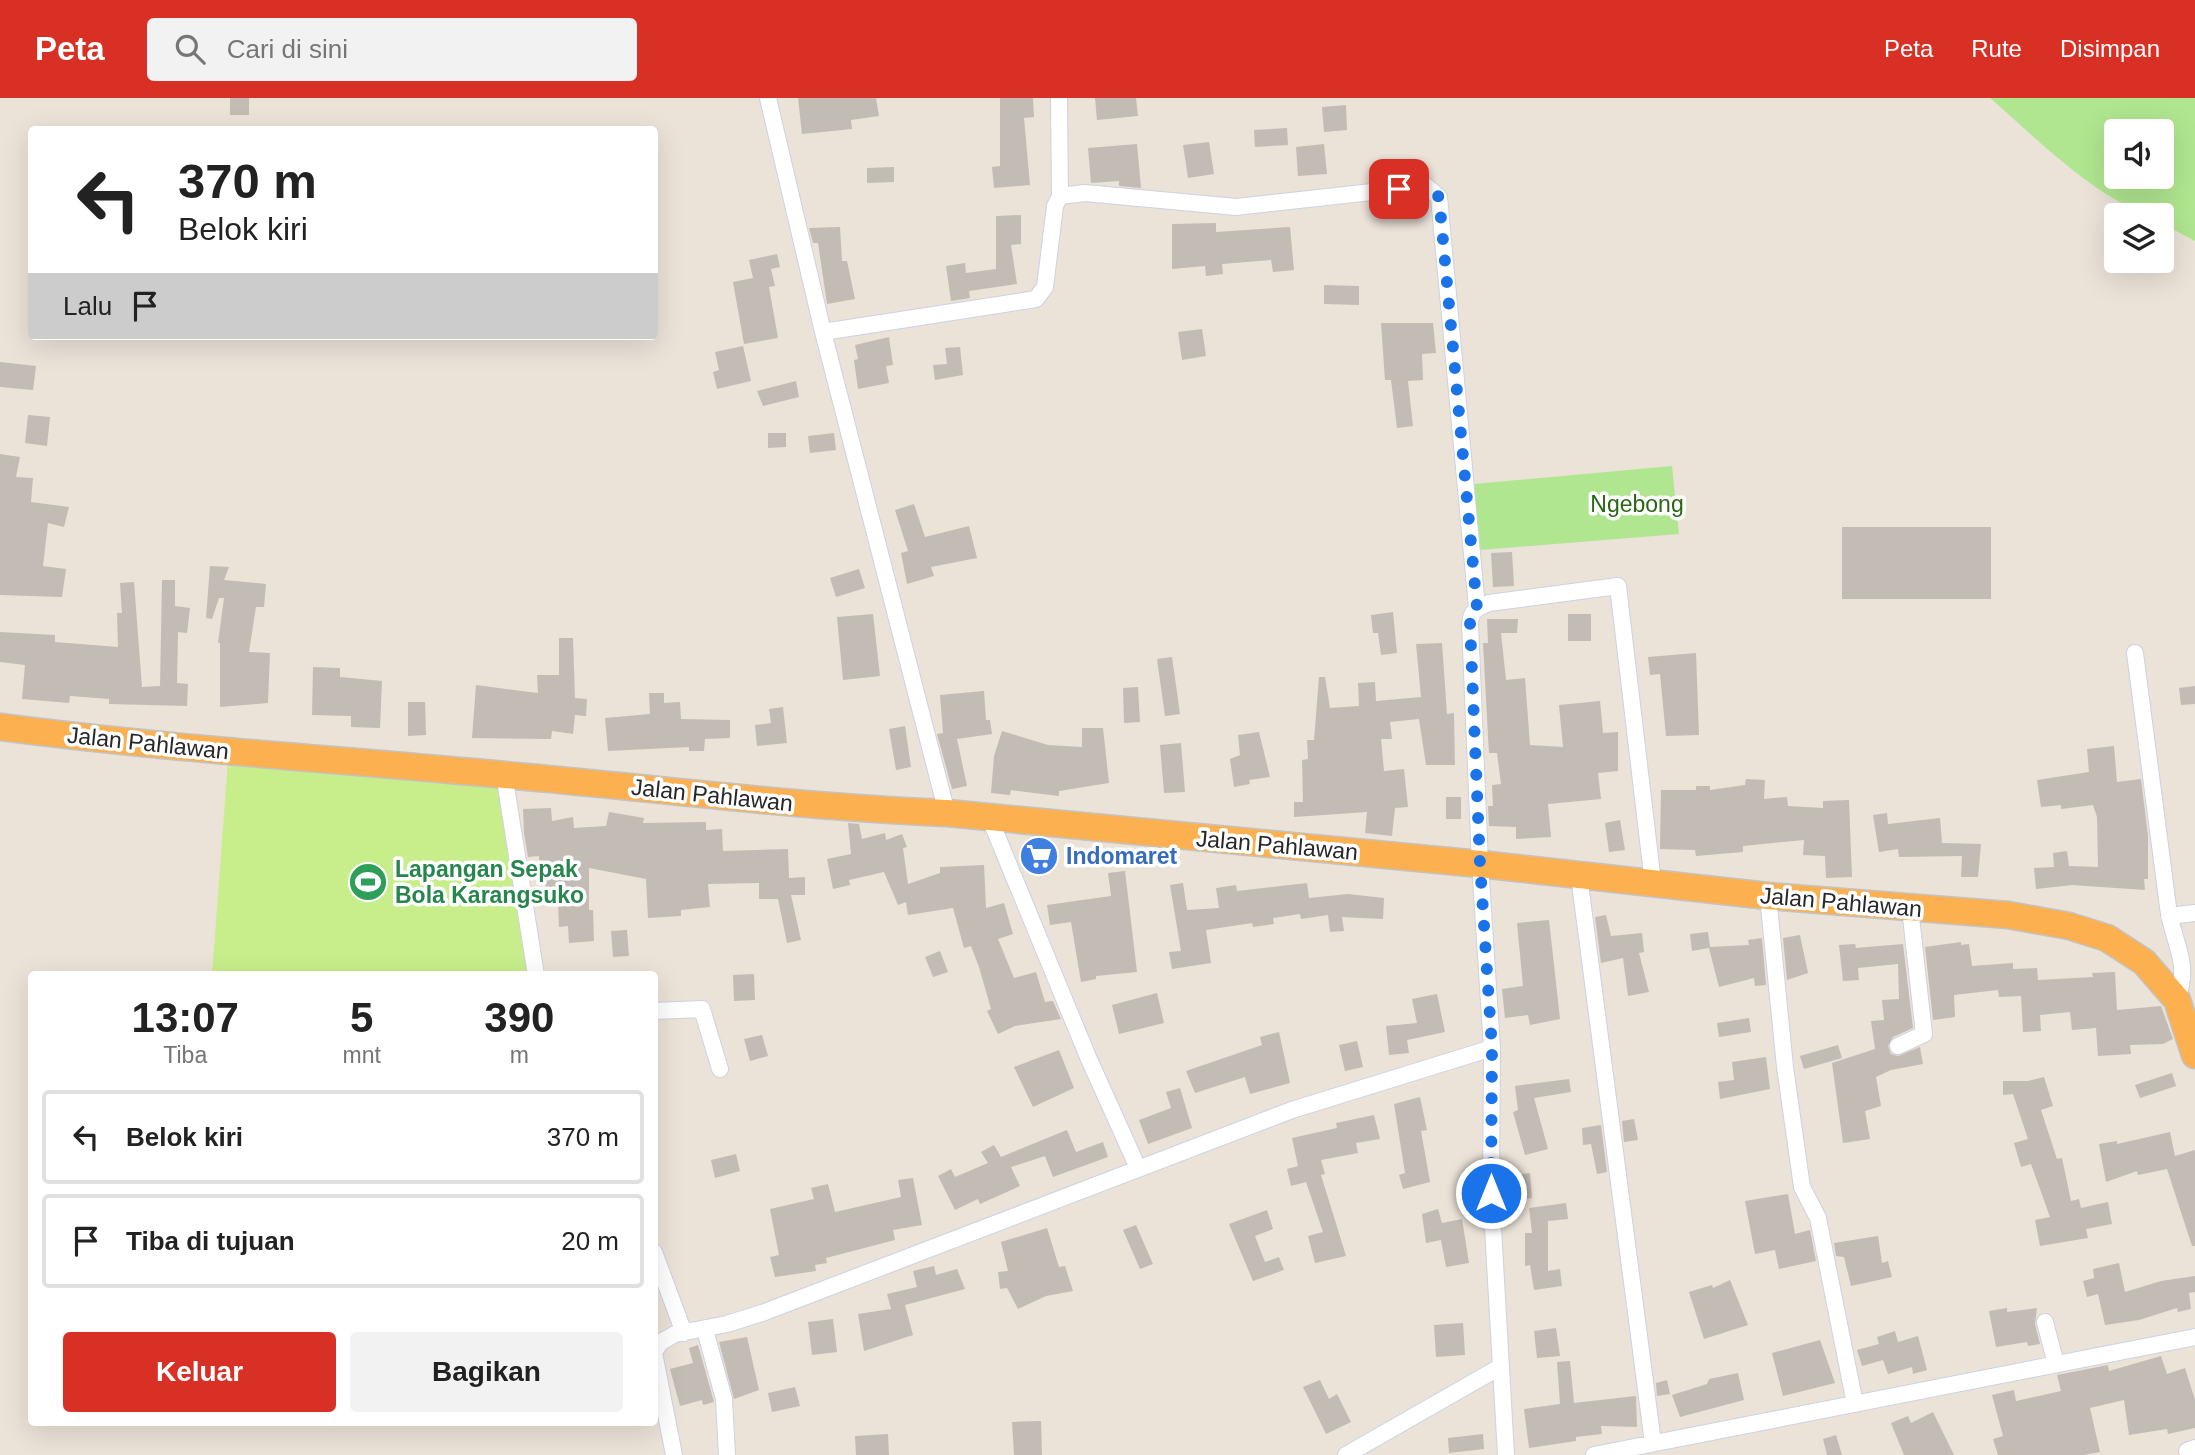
<!DOCTYPE html>
<html lang="id">
<style>
:root{--surface:#fff;--page:#f2f2f2;--text:#222;--muted:#767676;--line:#e0e0e0;--accent:#d93025}
body{margin:0;font-family:Arial,sans-serif;background:var(--page);color:var(--text);height:100vh;display:flex;flex-direction:column;font-size:26px;white-space:nowrap}
*{box-sizing:border-box;margin:0}
p{font-size:23px;color:var(--muted)}
.icon{flex:none;width:38px;height:38px;fill:none;stroke:currentColor;stroke-width:2;stroke-linecap:round;stroke-linejoin:round}
.map{position:relative;flex:1;overflow:hidden}
.details{position:absolute;left:28px;top:873px;width:630px;height:455px;display:flex;flex-direction:column;background:var(--surface);border-radius:7px;box-shadow:0 7px 28px #0002}
.details>*{flex:none}
.top-card{position:absolute;left:28px;top:28px;width:630px;height:214px;border-radius:7px;box-shadow:0 7px 28px #0002;background:#fff;color:var(--text);overflow:hidden}
.controls{position:absolute;left:2104px;top:21px;display:grid;gap:14px}
.controls a{display:grid;place-items:center;width:70px;height:70px;border-radius:7px;background:var(--surface);box-shadow:0 7px 28px #0002;font-size:35px}
.pin{position:absolute;display:grid;place-items:center;width:60px;height:60px;color:#fff;margin:-30px;border-radius:14px;box-shadow:0 4px 10px #0006}
.me{position:absolute;width:77px;margin:-38px;rotate:0deg;stroke-linejoin:round;filter:drop-shadow(0 0 5px #0008)}
.turn{display:flex;align-items:center;gap:24px;height:147px;padding:0 35px;font-size:32px}
.turn .icon{width:91px;height:91px;stroke-width:2.5}
.turn b{display:block;font-size:49px;line-height:60px}
.then{display:flex;align-items:center;height:66px;padding:0 35px;background:#0003;gap:14px;font-size:26px}
.eta{display:flex;justify-content:space-evenly;align-items:center;height:119px;text-align:center}
.eta b{font-size:42px;font-weight:800;line-height:49px}
.cta{display:flex;gap:14px;margin-top:auto;padding:14px 35px}
.cta a{flex:1;height:80px;border-radius:7px;background:var(--accent);color:#fff;font-size:28px;font-weight:800;line-height:80px;text-align:center}
.cta a+a{background:var(--page);color:var(--text)}
ul{padding:0;list-style:none}
li{display:flex;align-items:center;gap:21px;height:94px;margin:0 14px 10px;padding:0 21px;border:4px solid var(--line);border-radius:7px}
li div{flex:1}
li b{display:block;font-size:26px}
li em{font-style:normal}
header{display:flex;align-items:center;gap:42px;box-sizing:border-box;height:98px;padding:0 35px;background:var(--accent);color:#fff}
header strong{font-size:33px}
nav{display:flex;gap:38px;margin-inline-start:auto;font-size:24px}
.search{width:490px;height:63px;background:var(--page);display:flex;align-items:center;gap:18px;box-sizing:border-box;padding:0 24px;border-radius:7px;color:var(--muted);font-size:26px}
.map>svg:first-child{display:block}
.green{fill:#b0e690;fill-rule:evenodd}
.pitch{fill:#c8ee8b}
.building{fill:#c3bcb5}
.lines{fill:none;stroke-linecap:round;stroke-linejoin:round}
.minor-casing{stroke:#cdd2e2;stroke-width:18}
.trunk-casing{stroke:#c3c3c3;stroke-width:29}
.minor{stroke:#fff;stroke-width:16}
.trunk{stroke:#fcb050;stroke-width:26}
.route{stroke:#1a73e8;stroke-width:12;stroke-dasharray:0 21.6}
.labels{text-anchor:middle;stroke-width:7;stroke-linejoin:round;paint-order:stroke}
.park-label{font-size:23px;fill:#296715;stroke:#fff}
.street-label{font-size:23px;fill:#282828;stroke:#fff}
.shop-label{font-size:23px;font-weight:bold;fill:#366cbe;stroke:#fff;text-anchor:start}
.leisure-label{font-size:23px;font-weight:bold;fill:#27864d;stroke:#fff;text-anchor:start}
</style>
<header>
<strong>Peta</strong>
<div class="search"><svg class="icon" aria-label="search" viewBox="0 0 24 24"><circle cx="10" cy="10" r="6"/><path d="M15 15l6 6"/></svg>Cari di sini</div>
<nav><a>Peta</a><a>Rute</a><a>Disimpan</a></nav>
</header>
<div class="map">
<svg width="2195" height="1357" viewBox="0 0 2195 1357">
<rect width="100%" height="100%" fill="#ebe2d8"/>
<!-- green -->
<path class="green" d="M1990,0H2195V143L2161,125V117C2111,117 2029,33 1990,0ZM2116,33H2161V79H2116Z
M1672,368L1679,436L1468,453L1463,387Z"/>
<!-- pitch -->
<path class="pitch" d="M228,663L504,691L531,877H212Z"/>
<!-- building -->
<path class="building" d="M230,0H249V17H230Z
M798,0H876L879,18L851,22L852,31L802,36Z
M1000,0H1033L1034,19L1024,20L1030,87L994,90L992,69L1000,68Z
M1095,0H1136L1138,18L1097,22Z
M1346,7L1347,32L1324,34L1322,9Z
M1287,30L1288,47L1255,49L1254,32Z
M1209,44L1214,76L1188,80L1183,47Z
M1137,46L1141,90L1119,88V83L1091,85L1088,50Z
M1324,46L1327,76L1298,78L1296,49Z
M894,69V84L867,85V70Z
M1021,117V146L1011,147L1017,186L969,193L970,200L951,203L946,168L965,165L966,175L996,171V118Z
M1216,125V134L1290,129L1294,172L1273,174L1271,162L1222,166L1223,176L1206,178L1205,168L1172,171V126Z
M840,129L842,163H847L855,201L827,206L818,145H813L809,130Z
M777,156L780,169L771,171L775,188L769,189L778,240L744,246L733,184L753,180L749,162Z
M1324,187L1359,188V207L1324,206Z
M1381,225H1433L1436,255L1422,256L1423,282L1408,283L1413,328L1397,330L1391,282H1385Z
M1202,231L1206,258L1182,262L1178,234Z
M889,239L893,267L886,268L889,285L858,291L854,262L858,261L855,247Z
M743,248L751,283L717,291L713,274L719,272L715,254Z
M960,249L963,277L935,282L933,267L947,266L945,250Z
M0,264L36,268L33,292L0,289Z
M796,283L799,299L763,308L757,293Z
M28,317L50,319L47,348L25,345Z
M768,335H786V349L768,350Z
M834,335L836,352L810,355L808,338Z
M0,356L20,359L16,379L33,380L31,404L69,409L64,429L48,425L43,468L66,471L62,499L0,497Z
M914,406L925,439L969,428L977,460L931,469L934,478L907,486L901,455L908,453L895,412Z
M1842,429H1991V501H1842Z
M1512,454L1514,488L1493,489L1491,455Z
M210,468L229,469L224,482L266,486L264,509H256L249,554L270,555L268,605L220,609V545H218L224,500H219L212,521L206,520Z
M859,471L865,490L836,499L830,480Z
M162,482H175V508L190,510L187,535L178,534L177,585L188,586L187,608L109,606V601L70,598L69,605L22,601L25,567L0,564V534L55,537V544L118,549L117,515H122L120,485L134,484L142,589L160,588Z
M1393,514L1397,555L1381,557L1378,535H1373L1371,517Z
M873,516L880,578L843,582L837,519Z
M1568,516H1591V543H1568Z
M1487,521H1518L1517,535H1501L1506,582L1525,580L1530,647L1563,649L1559,607L1600,603L1603,635L1618,634V673L1598,675L1601,701L1548,706L1551,739L1516,741V729L1489,728L1488,708H1493L1492,687L1501,686L1497,655H1489L1488,638L1483,545H1488Z
M559,540H573L575,600L587,601L586,618L575,617L573,636L552,633L551,641L472,640L476,587L538,595L537,577H559Z
M1442,545L1447,616L1454,615L1455,667H1426L1419,621L1390,624L1392,641H1381L1384,673L1404,671L1408,709L1395,710L1392,738L1365,735L1367,714L1294,719V704H1303L1302,662L1308,661L1307,642H1314L1319,579H1325L1330,610L1359,608L1358,585L1375,584L1376,603L1421,599L1416,546Z
M1696,555L1699,637L1666,638L1660,576L1650,577L1648,559Z
M1172,559L1180,616L1165,618L1157,561Z
M313,569L340,570V579L382,583L380,630L351,629V618L312,617Z
M2195,588V606L2181,607L2179,590Z
M1138,589L1140,624L1124,625L1123,590Z
M984,593L986,622H990L992,636L957,641L967,688L952,691L937,636L943,635L940,597Z
M649,595H664V605L680,604L681,621L730,622V640L705,641L704,653H689V649L608,653L605,620L650,616Z
M408,604H425L426,637L408,638Z
M783,609L787,645L757,648L755,627L771,625L769,611Z
M905,628L911,669L896,672L889,631Z
M1082,630H1103L1109,685L1059,693V698L1011,692L1010,697L991,695L994,658L1002,633L1048,647L1082,649Z
M1259,634L1270,679L1249,682L1250,686L1234,689L1230,661L1240,657L1238,637Z
M1181,645L1185,694L1164,695L1160,647Z
M2114,648L2117,684L2141,681L2148,738V781H2144L2145,792L2072,787L2036,791L2034,770L2054,769L2053,755L2067,753L2069,768L2098,769L2097,719L2093,707L2061,711V707L2041,709L2037,682L2089,674L2087,651Z
M1746,681L1765,682L1764,701L1787,699L1788,708L1823,710V703L1849,702L1852,779L1826,780L1825,758L1803,757L1804,742L1743,748V754L1696,758L1695,752L1660,751L1661,692H1696V688H1710V692L1745,687Z
M1446,699H1461V721H1446Z
M551,710L552,723L573,719L574,730L606,728L609,714L644,720L643,725L706,724V732L722,731L723,753L788,751L789,780L805,779V797H791L801,842L787,845L778,801H759V785L708,786L710,809L681,812V818L648,820L646,781L589,770V812H593L594,843L569,845L568,828L559,829L558,804H545V779H539V758L528,759L524,735L523,711Z
M1887,715L1888,726L1940,720L1942,745L1981,746L1978,779H1961L1962,758L1899,759L1898,751L1879,754L1873,717Z
M1620,722L1625,752L1609,754L1605,725Z
M848,725L859,726L862,741L885,735L886,742L902,736L907,749L903,750L908,786L940,775V769L984,767L986,810L1004,805L1013,836L998,841L1014,880L1036,874L1045,904L1053,903L1061,921L1015,928L998,936L987,913L991,911L979,869L971,848L964,850L953,810L908,817L906,804L898,807L884,774L849,782L850,787L833,791L827,761L851,756Z
M1125,773L1137,874L1096,878V881L1081,884L1071,824L1050,827L1047,807L1111,798L1108,775Z
M1183,785L1187,812L1219,810L1216,790L1236,787L1237,793L1307,785L1309,800L1348,796L1384,800L1383,821L1342,819L1344,833L1330,834L1328,817L1301,821L1300,816L1273,820L1274,826L1253,829L1252,825L1206,832L1211,865L1172,871L1169,854L1181,853L1170,787Z
M1606,817L1611,838L1642,835L1644,854L1639,855L1649,894L1628,898L1623,860L1601,865L1595,819Z
M1549,822L1560,921L1530,927L1528,917L1505,920L1502,891L1523,888L1517,825Z
M627,832L629,858L613,859L611,833Z
M1708,834L1710,849L1749,847L1748,842L1762,840L1766,887L1755,888L1754,880L1719,889L1709,850L1692,853L1690,836Z
M1800,837L1808,875L1787,882L1783,840Z
M1961,844V847L1969,846L1972,868L2013,865V871L2037,870L2038,882L2093,879L2092,875L2115,874L2117,912L2161,908L2173,941L2163,946L2130,947L2131,956L2098,958L2096,930L2072,932L2070,914L2040,917L2041,933L2023,934L2021,898L1999,899L1998,892L1954,897L1955,919L1933,922L1925,849Z
M1855,846L1856,850L1903,846L1913,930L1893,939L1888,948L1891,956L1898,958L1920,949L1923,966L1891,972L1876,979L1881,1008L1865,1013L1870,1041L1843,1045L1832,965L1875,951L1871,923L1884,922L1882,902L1899,901L1898,866L1858,870L1859,882L1843,883L1839,847Z
M940,853L948,874L933,879L925,859Z
M754,876L755,902L734,903L733,877Z
M1157,895L1164,925L1119,936L1112,907Z
M1437,896L1445,934L1407,942L1409,955L1389,957L1386,928L1417,925L1412,901Z
M1749,920L1751,934L1719,939L1717,925Z
M1279,934L1290,985L1250,996L1245,979L1195,995L1186,973L1262,947L1260,939Z
M762,937L768,958L750,963L744,941Z
M1357,943L1363,969L1345,973L1339,947Z
M1838,947L1842,960L1804,971L1800,958Z
M1059,952L1074,990L1033,1009L1014,969Z
M1766,959L1770,991L1720,1001L1718,984L1734,982L1732,964Z
M2172,975L2176,988L2140,1000L2135,987Z
M2044,979L2053,1008L2041,1012L2057,1061L2062,1060L2071,1103L2079,1101L2081,1110L2108,1104L2112,1126L2086,1131L2088,1140L2040,1148L2035,1122L2050,1119L2031,1066L2021,1069L2014,1045L2028,1041L2013,996L2003,997V983H2028Z
M1569,981L1571,994L1534,1000L1548,1051L1525,1057L1513,1014L1518,1012L1515,988Z
M1180,990L1192,1030L1148,1046L1139,1022L1171,1010L1166,994Z
M1420,999L1427,1032L1421,1033L1430,1084L1403,1091L1399,1077L1405,1075L1394,1006Z
M1374,1017L1380,1041L1356,1045L1358,1055L1321,1062L1325,1076L1321,1077L1346,1158L1315,1165L1308,1138L1323,1134L1306,1084L1291,1088L1287,1071L1298,1068L1292,1040L1337,1030L1336,1025Z
M1634,1021L1638,1042L1624,1044L1622,1023Z
M1601,1027L1607,1074L1597,1076L1591,1046L1583,1047L1582,1030Z
M1067,1032L1076,1054L1103,1044L1108,1059L1053,1079L1045,1058L1011,1069L1020,1088L980,1106L978,1101L955,1112L938,1078L951,1071L955,1079L988,1065L981,1054L994,1047L1001,1059Z
M2170,1034L2175,1058L2195,1052V1148H2192L2167,1071L2138,1077L2137,1073L2106,1084L2099,1046L2117,1043V1046Z
M736,1056L740,1073L715,1080L711,1062Z
M1530,1075L1532,1100L1516,1102L1513,1077Z
M913,1080L922,1127L893,1132L895,1142L826,1160L827,1165L815,1167L816,1173L775,1179L770,1159L779,1157L770,1111L814,1101L811,1090L828,1086L835,1114L901,1099L898,1082Z
M1788,1096L1795,1136L1810,1132L1816,1163L1779,1171L1775,1152L1755,1156L1745,1103Z
M1566,1105L1568,1121L1548,1123V1173L1560,1171L1562,1188L1534,1192L1530,1167L1525,1168V1135H1532L1529,1110Z
M1438,1111L1442,1125L1462,1121L1469,1165L1446,1169L1441,1142L1426,1145L1422,1116Z
M1267,1112L1273,1131L1255,1138L1265,1164L1279,1159L1284,1172L1253,1183L1229,1126Z
M1136,1127L1153,1166L1140,1171L1123,1132Z
M1047,1130L1059,1169L1065,1168L1073,1193L1046,1198L1018,1211L1007,1190L1000,1191L998,1174L1008,1173L1001,1144Z
M1878,1138L1882,1165L1888,1163L1892,1179L1851,1188L1844,1159L1836,1158L1834,1145Z
M2119,1165L2125,1194L2161,1183L2195,1178V1194L2189,1195L2191,1211L2178,1214L2177,1210L2139,1222L2105,1227L2098,1196L2087,1199L2083,1183L2094,1180L2093,1171Z
M934,1168L936,1177L957,1171L965,1191L905,1207L913,1237L864,1253L858,1216L891,1211L887,1196L917,1189L913,1173Z
M1730,1182L1748,1227L1704,1241L1689,1194L1712,1187L1713,1190Z
M2007,1210V1214L2037,1210L2035,1226L2040,1246L2028,1248L2027,1244L1996,1249L1989,1213Z
M833,1221L837,1254L812,1257L808,1224Z
M1463,1225L1465,1257L1436,1259L1434,1227Z
M1556,1230L1560,1258L1537,1260L1534,1233Z
M1895,1233L1898,1244L1918,1238L1927,1272L1913,1276L1912,1269L1888,1276L1883,1262L1862,1268L1857,1252L1879,1246L1877,1239Z
M747,1239L759,1292L734,1301L719,1244Z
M1820,1242L1835,1285L1783,1298L1772,1255Z
M698,1247L714,1304L703,1307L702,1302L680,1308L670,1271L693,1265L689,1250Z
M2161,1258L2167,1276L2185,1270L2195,1302V1330L2168,1336L2167,1331L2129,1337L2124,1302L2090,1310L2100,1354L2084,1357H1998L1993,1341L2003,1338L1992,1297L2014,1292L2016,1303L2061,1293L2057,1277L2108,1267L2109,1273Z
M1570,1263L1574,1305L1636,1298L1637,1329L1601,1328L1602,1336L1576,1339V1343L1529,1350L1524,1311L1560,1306L1557,1264Z
M1738,1275L1744,1302L1680,1319L1672,1297L1707,1286L1709,1281Z
M1320,1282L1329,1301L1337,1296L1351,1324L1326,1336L1303,1289Z
M1667,1282L1670,1296L1657,1298L1656,1285Z
M795,1289L800,1308L772,1314L768,1295Z
M1933,1314L1954,1357H1904L1891,1325L1908,1318L1911,1325Z
M1041,1323L1042,1357H1014L1012,1324Z
M888,1336L889,1357H856L855,1338Z
M1483,1336L1484,1351L1449,1355L1448,1340Z
M1836,1337L1842,1357H1827L1823,1341Z"/>
<g class="lines">
<!-- minor casing -->
<g class="minor-casing">
<path id="minor" d="M768,0L823,234L947,715
M1059,0L1060,98
M823,234L1036,201L1045,189L1055,108L1060,98L1085,95L1236,109L1426,88L1439,99L1477,510
M2135,555C2146,640 2157,724 2168,809C2173,847 2191,862 2177,902
M504,676L536,877
M990,721L1088,959L1138,1070
M1579,778L1653,1345
M1768,798L1785,969L1802,1089L1818,1120L1855,1306
M2169,818L2195,815
M654,913L702,911L720,971
M1898,948L1924,936L1910,810
M654,1154L684,1235
M2045,1224L2056,1266
M705,1232L724,1301L727,1357
M654,1254L661,1244L675,1236L727,1226L762,1215L1292,1012L1492,950
M654,1255L674,1357
M2187,1353L2195,1350
M1346,1357L1500,1269
M1506,1357L1491,1095L1492,950L1480,766L1470,526C1471,513 1476,510 1489,505L1618,488L1653,785
M1594,1357L2195,1239"/>
</g>
<!-- trunk casing -->
<g class="trunk-casing">
<path id="trunk" d="M0,629C168,651 337,661 505,677C653,690 799,709 947,715L1480,766L1768,798L2008,817L2069,828L2107,840L2144,864L2177,902L2195,957"/>
</g>
<!-- minor -->
<use href="#minor" class="minor"/>
<!-- trunk -->
<use href="#trunk" class="trunk"/>
</g>
<g class="lines">
<!-- route -->
<path class="route" d="M1399,91L1426,88L1439,99L1477,510L1471,516L1470,526L1480,766L1492,950L1491,1095"/>
</g>
<!-- icons -->
<defs>
<g id="supermarket-disc" transform="scale(2.0125)"><circle r="9.5" fill="#3f7fe0" stroke="#fff"/><path d="M-6-5.5h2.5l.6 2H6L4.5 2H-2.5L-4.4-4H-6ZM-1.5 3.2a1.3 1.3 0 1 0 .1 0ZM3 3.2a1.3 1.3 0 1 0 .1 0Z" fill="#fff"/></g>
<g id="stadium-disc" transform="scale(2.0125)"><circle r="9.5" fill="#2e9e5b" stroke="#fff"/><path d="M0-5a6.5 5 0 1 0 0 10a6.5 5 0 1 0 0-10ZM-3.5-1.8h7v3.6h-7Z" fill="#fff"/></g>
</defs>
<g fill-rule="evenodd">
<use href="#supermarket-disc" x="1039" y="758"/>
<use href="#stadium-disc" x="368" y="784"/>
</g>
<g class="labels">
<!-- park labels -->
<g class="park-label">
<text x="1637" y="414">Ngebong</text>
</g>
<!-- street labels -->
<g class="street-label">
<text transform="translate(148 645) rotate(6)" y="8">Jalan Pahlawan</text>
<text transform="translate(712 697) rotate(6)" y="8">Jalan Pahlawan</text>
<text transform="translate(1277 747) rotate(5)" y="8">Jalan Pahlawan</text>
<text transform="translate(1841 804) rotate(5)" y="8">Jalan Pahlawan</text>
</g>
<!-- shop labels -->
<g class="shop-label">
<text x="1066" y="766">Indomaret</text>
</g>
<!-- leisure labels -->
<g class="leisure-label">
<text x="395" y="779">Lapangan Sepak<tspan x="395" dy="26">Bola Karangsuko</tspan></text>
</g>
</g>
</svg>
<div class="controls">
<a><svg class="icon" aria-label="sound" viewBox="0 0 24 24"><path d="M4 9h4l5-4v14l-5-4H4zM17 9q2 3 0 6"/></svg></a>
<a><svg class="icon" aria-label="layers" viewBox="0 0 24 24"><path d="M12 4l9 5-9 5-9-5zM3 14l9 5 9-5"/></svg></a>
</div>
<div class="pin" style="left:1399px;top:91px;background:#d93025"><svg class="icon" aria-label="arrive" viewBox="0 0 24 24"><path d="M6 21V4h12l-3 4 3 4H6"/></svg></div>
<svg class="me" style="left:1491px;top:1095px" viewBox="-20 -20 40 40"><circle r="17" fill="#1a73e8" stroke="#fff" stroke-width="3"/><path d="M0-11L8 9 0 5-8 9z" fill="#fff"/></svg>
<div class="top-card">
<div class="turn"><svg class="icon" aria-label="left" viewBox="0 0 24 24"><path d="M17 20v-9H6M10 6l-5 5 5 5"/></svg><div><b>370 m</b>Belok kiri</div></div>
<div class="then">Lalu<svg class="icon" aria-label="arrive" viewBox="0 0 24 24"><path d="M6 21V4h12l-3 4 3 4H6"/></svg></div>
</div>
<section class="details">
<div class="eta">
<div><b>13:07</b><p>Tiba</p></div>
<div><b>5</b><p>mnt</p></div>
<div><b>390</b><p>m</p></div>
</div>
<ul>
<li><svg class="icon" aria-label="left" viewBox="0 0 24 24"><path d="M17 20v-9H6M10 6l-5 5 5 5"/></svg><div><b>Belok kiri</b></div><em>370 m</em></li>
<li><svg class="icon" aria-label="arrive" viewBox="0 0 24 24"><path d="M6 21V4h12l-3 4 3 4H6"/></svg><div><b>Tiba di tujuan</b></div><em>20 m</em></li>
</ul>
<div class="cta"><a>Keluar</a><a>Bagikan</a></div>
</section>
</div>
